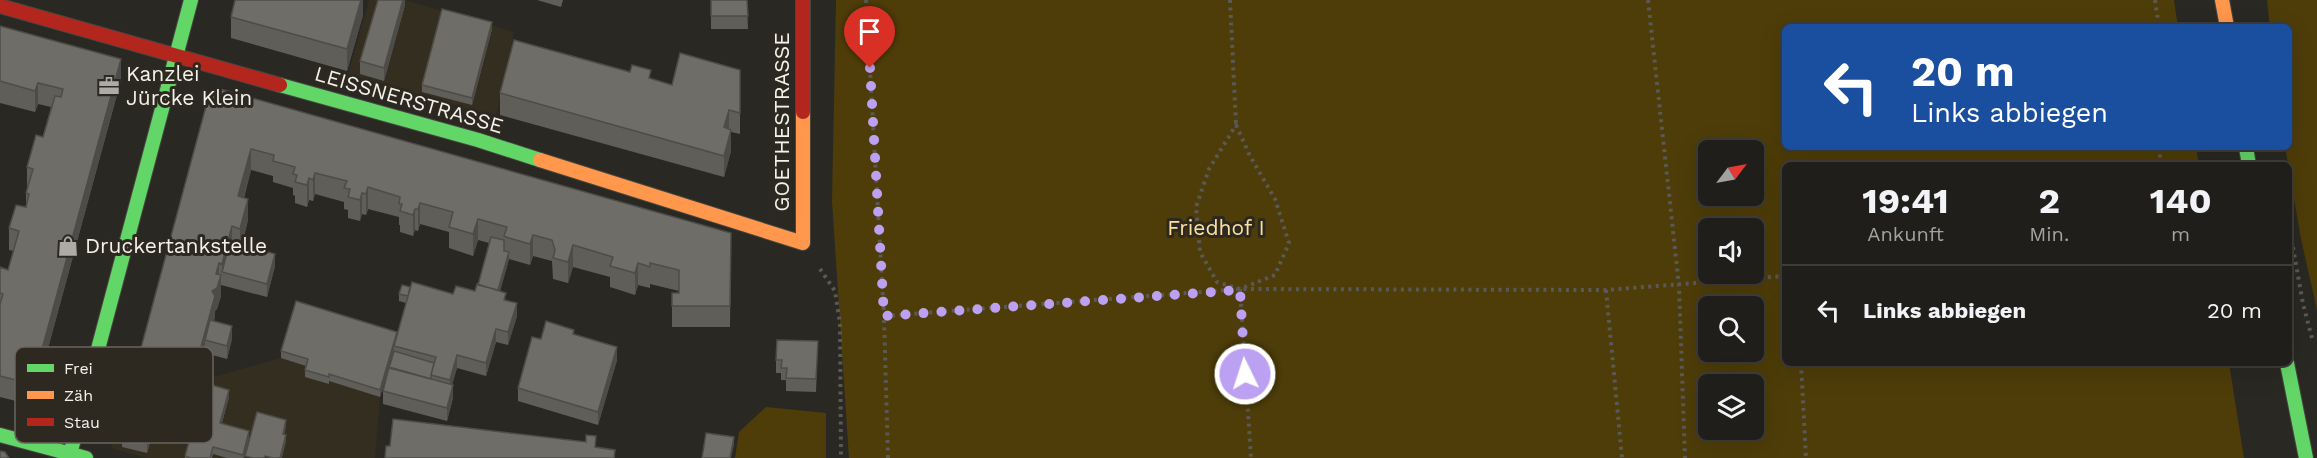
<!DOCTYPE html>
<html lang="de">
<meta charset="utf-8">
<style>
:root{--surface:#201e1a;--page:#282723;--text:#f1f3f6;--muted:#a2a2a2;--line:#3d3c39}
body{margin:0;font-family:"Work Sans",sans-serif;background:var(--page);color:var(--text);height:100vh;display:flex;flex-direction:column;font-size:22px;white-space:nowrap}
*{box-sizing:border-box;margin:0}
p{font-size:20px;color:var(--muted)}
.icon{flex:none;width:33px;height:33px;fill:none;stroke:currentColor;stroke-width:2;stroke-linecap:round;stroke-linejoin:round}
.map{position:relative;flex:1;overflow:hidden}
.sheet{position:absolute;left:1782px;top:162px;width:510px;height:204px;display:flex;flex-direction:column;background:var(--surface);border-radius:9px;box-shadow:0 6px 24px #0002,0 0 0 2px var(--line)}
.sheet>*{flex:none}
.guide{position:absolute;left:1782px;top:24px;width:510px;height:126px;border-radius:9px;box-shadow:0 6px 24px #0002,0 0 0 2px var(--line);background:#1a4fa0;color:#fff;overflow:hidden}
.needle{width:39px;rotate:58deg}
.fabs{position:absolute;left:1698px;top:140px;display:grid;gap:12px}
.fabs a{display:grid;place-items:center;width:66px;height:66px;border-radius:9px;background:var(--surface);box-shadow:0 6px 24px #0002,0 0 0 2px var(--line);font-size:30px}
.pin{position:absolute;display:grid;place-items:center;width:51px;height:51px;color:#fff;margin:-62px -26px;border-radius:50% 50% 50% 0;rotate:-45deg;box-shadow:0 0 6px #0007}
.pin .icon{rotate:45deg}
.me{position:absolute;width:66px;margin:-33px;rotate:356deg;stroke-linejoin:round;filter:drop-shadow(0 0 4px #0008)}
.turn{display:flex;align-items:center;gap:21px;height:126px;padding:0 30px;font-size:27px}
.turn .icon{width:78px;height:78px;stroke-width:2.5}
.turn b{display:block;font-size:42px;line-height:51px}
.eta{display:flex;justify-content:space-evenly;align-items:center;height:102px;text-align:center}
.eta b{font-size:36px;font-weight:700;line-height:42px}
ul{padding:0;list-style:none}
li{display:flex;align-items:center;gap:18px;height:90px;padding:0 30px;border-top:2px solid var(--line)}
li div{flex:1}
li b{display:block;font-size:22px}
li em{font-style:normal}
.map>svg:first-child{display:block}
.built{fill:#342e20}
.green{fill:#4e3d09;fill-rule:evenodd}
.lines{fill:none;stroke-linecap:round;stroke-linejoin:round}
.fast-casing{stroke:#474641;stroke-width:16}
.slow-casing{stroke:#474641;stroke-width:16}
.jam-casing{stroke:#474641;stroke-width:16}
.path{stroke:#5a5955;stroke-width:4;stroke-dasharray:3 4.5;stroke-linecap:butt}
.fast{stroke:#63d668;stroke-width:14}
.slow{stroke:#ff974d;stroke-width:14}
.jam{stroke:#b3261e;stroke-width:14}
.wall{fill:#5f5e59}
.shaded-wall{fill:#4d4c49}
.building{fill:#6e6d68;stroke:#4d4c49;stroke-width:1.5}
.route{stroke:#bca0f2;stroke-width:10;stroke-dasharray:0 18}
.labels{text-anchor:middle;stroke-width:6;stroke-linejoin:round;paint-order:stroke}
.poi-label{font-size:21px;fill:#f3f1eb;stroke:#2d2920;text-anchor:start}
.street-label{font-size:21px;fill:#f3f1eb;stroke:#2d2920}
.park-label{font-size:21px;fill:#fce09e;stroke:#2d2920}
.key{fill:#2d2920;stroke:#68655d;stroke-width:1.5}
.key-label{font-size:16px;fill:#f3f1eb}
</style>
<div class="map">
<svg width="2317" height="458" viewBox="0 0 2317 458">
<rect width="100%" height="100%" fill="#2a2823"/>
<!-- built -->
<path class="built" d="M369,0H405L514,32L496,117L348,74Z
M296,308L397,339L380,397L375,458H146L111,448L132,367L191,383L281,358Z"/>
<!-- green -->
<path class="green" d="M836,0H2174L2178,27H1785V147H2196L2199,165H1785V363H2229L2244,458H849L832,201ZM1708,150H1754V195H1708ZM1708,228H1754V273H1708ZM1708,306H1754V351H1708ZM1708,384H1754V429H1708Z
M2267,0H2317V310L2301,239L2285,147H2289V27H2270Z
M766,407L826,413V458H735L739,432Z"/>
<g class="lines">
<!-- fast casing -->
<g class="fast-casing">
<path id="fast" d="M280,85L478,140L540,160
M2246,147L2249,165
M2287,363L2306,458
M0,435L86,458
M69,458L191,0"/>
</g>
<!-- slow casing -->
<g class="slow-casing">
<path id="slow" d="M2222,0L2227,27
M540,160L803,243V112"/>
</g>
<!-- jam casing -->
<g class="jam-casing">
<path id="jam" d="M803,0V112
M0,6L280,85"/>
</g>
<!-- path -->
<path class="path" d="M866,0L884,316
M1230,0L1236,125
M1648,0L1679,286L1685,458
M2155,0L2159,27
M1236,125L1250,156L1275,199L1289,243L1275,275L1240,289L1217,282L1200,252L1196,207L1209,169Z
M2160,165V147
M2289,225L2303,304L2313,342
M820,269L835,291L840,324L841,458
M1240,289L1251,458
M1606,290L1622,458
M1801,363L1806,458
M888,458L884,316L1240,289L1606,290L1785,276"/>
<!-- fast -->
<use href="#fast" class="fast"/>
<!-- slow -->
<use href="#slow" class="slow"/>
<!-- jam -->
<use href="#jam" class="jam"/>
</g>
<!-- wall -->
<path class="wall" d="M363,0V15L347,71L231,38V17Z
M405,0V5L384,81L360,74V61Z
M537,0H563L561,7Z
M711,0H747L748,29H711Z
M0,26L121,80L35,396L24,403L0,397V267L8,270L14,251L9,250V228L26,207V193L27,188V167L43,137L51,107L38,104L35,112L0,103Z
M492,29L472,105L422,92V85Z
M740,70V134L731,132V151L724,177L500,115V93L651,79L672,85Z
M209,95L731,233L730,327H672V293H679V291L650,284V288L638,285L635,295L610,287V277L573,267L568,283L553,279L552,261L533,256L530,265L509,259L500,291L517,316L508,345L496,342L486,376L457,368L452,384L453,398L447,421L383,404V391L394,349L380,397L329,381V384L305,377V370L306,366L281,358V351L397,335L406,303L399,301V294L410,287L453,294L475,291L478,285L489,243L478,240L473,256L449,248V232L420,224L418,231L415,230L413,236L400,232V225H399V217L368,209L366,215L362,214L360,221L348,218V210L344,209V202L315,194L313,201L309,200L307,207L295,203V196L293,195V188L273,182V176L251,170L244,198L248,220L242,245L275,266L267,297L221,285V296L217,309L215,311L214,321L232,339L227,359L205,353L199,375L194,374L191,383L168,377L147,453L122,447V426L141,357V348Z
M574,334L617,360L598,425L518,401V388L541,339Z
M818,341L816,392L786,391V380H781V373H776V360Z
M229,397L222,423L249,438L244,458H227L213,454L212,458H185V456Z"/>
<!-- shaded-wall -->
<path class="shaded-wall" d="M361,0H363V15L347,71V49Z
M403,0H405V5L384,81V68Z
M492,22V29L472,105V98Z
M121,59V80L35,396L24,403V382Z
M38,83V104L35,112V91Z
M729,110V131L724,127Z
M731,130V151L724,177V156Z
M251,149V170L238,217V196Z
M315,173V194L313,201V180Z
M309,178V200L307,207V185Z
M368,187V209L366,215V194Z
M362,193V214L360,221V200Z
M248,199V220L240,250V229Z
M420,203V224L418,231V209Z
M415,209V230L413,236V215Z
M478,219V240L473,256V234Z
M232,226V248L222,272V285V264Z
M533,235V256L530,265V244Z
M573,245V267L568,283V262Z
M509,252V259L497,303V296Z
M275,254V266L267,297V284Z
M219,263V282L221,275V296L217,309L215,311V317L208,341L205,340V353L199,375V354Z
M638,263V285L635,295V273Z
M517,303V316L508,345V332Z
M232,326V339L227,359V346Z
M496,329V342L486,376V363Z
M397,332V339L394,346V349L380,397V390Z
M617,347V360L598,425V412Z
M194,353V374L191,383V362Z
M457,355V368L450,393V380Z
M168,357V379L147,453V432Z
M453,385V398L447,421V408Z
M229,390V397L220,430V423Z
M286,420V427L283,441V434Z
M249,431V438L244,458H243Z
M286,435V442L282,458H280Z
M734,437V445L731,458H730Z"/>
<!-- building -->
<path class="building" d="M235,0H361L347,49L231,17Z
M378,0H403L384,68L360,61Z
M711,0H747L748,16H711Z
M442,9L492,22L472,98L422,85Z
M0,26L121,59L35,375L24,382L0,376V304L3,294L0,293V267L8,270L19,231L9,228L16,205L26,207L29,194L26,193L33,169L27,167L36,135L43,137L55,96L61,97L63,89L38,83L35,91L0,81Z
M514,40L630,72L632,65L651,70L649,78L672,85L680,53L740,70V113L729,110L724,127L731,130L724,156L500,93Z
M220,89L731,233L730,306H672V293H679V270L650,263V267L638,263L635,273L610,266L613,257L573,245L568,262L553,258L555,250L552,240L533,235L530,244L509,238L504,236L507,227L478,219L473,234L449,227L453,212L420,203L418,209H415L413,215L400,211L402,204H399L400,197L368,187L366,194L362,193L360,200L348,197L350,189L344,188L347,181L315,173L313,180L309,178L307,185L295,182L297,175L293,174L295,167L273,161L274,155L251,149L238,196L248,199L240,229L232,226L222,264L219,263L216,274L221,275L217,288L212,291L215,296L199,354L194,353L191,362L141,348L209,95Z
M491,237L504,240V251L509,252L498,290L478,285Z
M230,241L275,254L267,284L222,272Z
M412,282L453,294L456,286L475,291L477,284L506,293L504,300L517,303L508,332L496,329L486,363L457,355L450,380L431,375L436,357L394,346Z
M402,285L410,287L408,296L399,294Z
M296,301L397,332L380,390L329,374V377L305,370L308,359L281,351Z
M210,320L232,326L227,346L205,340Z
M546,321L574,330L573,334L617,347L598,412L518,388L532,337L541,339Z
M777,340L818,341L816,379L786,378L787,368H781L782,360H776Z
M394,351L434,363L431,375V379L389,368Z
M389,367L453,385L447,408L383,391Z
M205,383L229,390L220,423L249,431L243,455L213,447L210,458H191L185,456Z
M257,412L286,420L283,434L286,435L280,458H273L265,456L264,458H253L245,456Z
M393,419L586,442V435L596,436L595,447L615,450L614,458H385L386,446H390Z
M706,433L734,437L730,458H702Z
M0,451L5,452L9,458H0Z"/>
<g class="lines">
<!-- route -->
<path class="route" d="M870,68L884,316L1240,290L1245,374"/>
</g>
<!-- icons -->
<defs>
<g id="office-bare" transform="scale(1.62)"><path d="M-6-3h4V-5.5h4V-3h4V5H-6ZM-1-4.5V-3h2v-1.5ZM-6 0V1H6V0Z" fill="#adaba5" stroke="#2d2920" stroke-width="2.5" paint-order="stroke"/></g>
<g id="shop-bare" transform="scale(1.62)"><path d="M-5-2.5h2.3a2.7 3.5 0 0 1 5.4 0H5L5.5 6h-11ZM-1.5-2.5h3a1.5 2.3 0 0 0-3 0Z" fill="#adaba5" stroke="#2d2920" stroke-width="2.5" paint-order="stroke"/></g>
</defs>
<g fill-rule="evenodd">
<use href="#office-bare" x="109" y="86"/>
<use href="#shop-bare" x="68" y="246"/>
</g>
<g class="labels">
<!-- poi labels -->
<g class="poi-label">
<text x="126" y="81">Kanzlei<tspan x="126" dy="24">Jürcke Klein</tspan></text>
<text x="85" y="253">Druckertankstelle</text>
</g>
<!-- street labels -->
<g class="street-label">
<text transform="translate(409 100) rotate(16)" y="7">LEISSNERSTRASSE</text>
<text transform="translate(782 122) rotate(-90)" y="7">GOETHESTRASSE</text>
</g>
<!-- park labels -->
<g class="park-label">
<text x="1216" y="235">Friedhof I</text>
</g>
</g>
<!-- legend -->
<rect x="15" y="347" width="198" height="96" rx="9" class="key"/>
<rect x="27" y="364" width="27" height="8" fill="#63d668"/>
<rect x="27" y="391" width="27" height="8" fill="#ff974d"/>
<rect x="27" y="418" width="27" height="8" fill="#b3261e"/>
<g class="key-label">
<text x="64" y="374">Frei</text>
<text x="64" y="401">Zäh</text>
<text x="64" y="428">Stau</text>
</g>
</svg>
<div class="fabs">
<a><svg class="needle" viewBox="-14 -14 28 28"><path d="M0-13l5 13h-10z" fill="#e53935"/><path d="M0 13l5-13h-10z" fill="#a2a2a2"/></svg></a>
<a><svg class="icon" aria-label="sound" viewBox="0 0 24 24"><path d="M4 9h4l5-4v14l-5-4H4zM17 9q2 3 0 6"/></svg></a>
<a><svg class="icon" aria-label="search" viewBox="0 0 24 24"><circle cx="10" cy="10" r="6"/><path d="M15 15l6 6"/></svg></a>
<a><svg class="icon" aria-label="layers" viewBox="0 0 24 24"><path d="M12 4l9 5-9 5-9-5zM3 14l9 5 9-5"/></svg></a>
</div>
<div class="pin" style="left:870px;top:68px;background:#d93025"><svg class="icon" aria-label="arrive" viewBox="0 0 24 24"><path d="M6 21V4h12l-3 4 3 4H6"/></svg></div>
<svg class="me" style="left:1245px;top:374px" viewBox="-20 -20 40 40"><circle r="17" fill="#bca0f2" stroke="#fff" stroke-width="3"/><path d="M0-11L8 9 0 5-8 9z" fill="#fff"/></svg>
<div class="guide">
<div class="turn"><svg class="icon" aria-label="left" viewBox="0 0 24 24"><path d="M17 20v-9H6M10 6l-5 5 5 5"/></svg><div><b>20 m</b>Links abbiegen</div></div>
</div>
<section class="sheet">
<div class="eta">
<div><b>19:41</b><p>Ankunft</p></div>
<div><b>2</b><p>Min.</p></div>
<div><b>140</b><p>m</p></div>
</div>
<ul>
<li><svg class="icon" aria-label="left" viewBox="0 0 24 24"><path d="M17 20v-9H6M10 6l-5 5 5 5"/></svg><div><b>Links abbiegen</b></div><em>20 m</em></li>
</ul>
</section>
</div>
